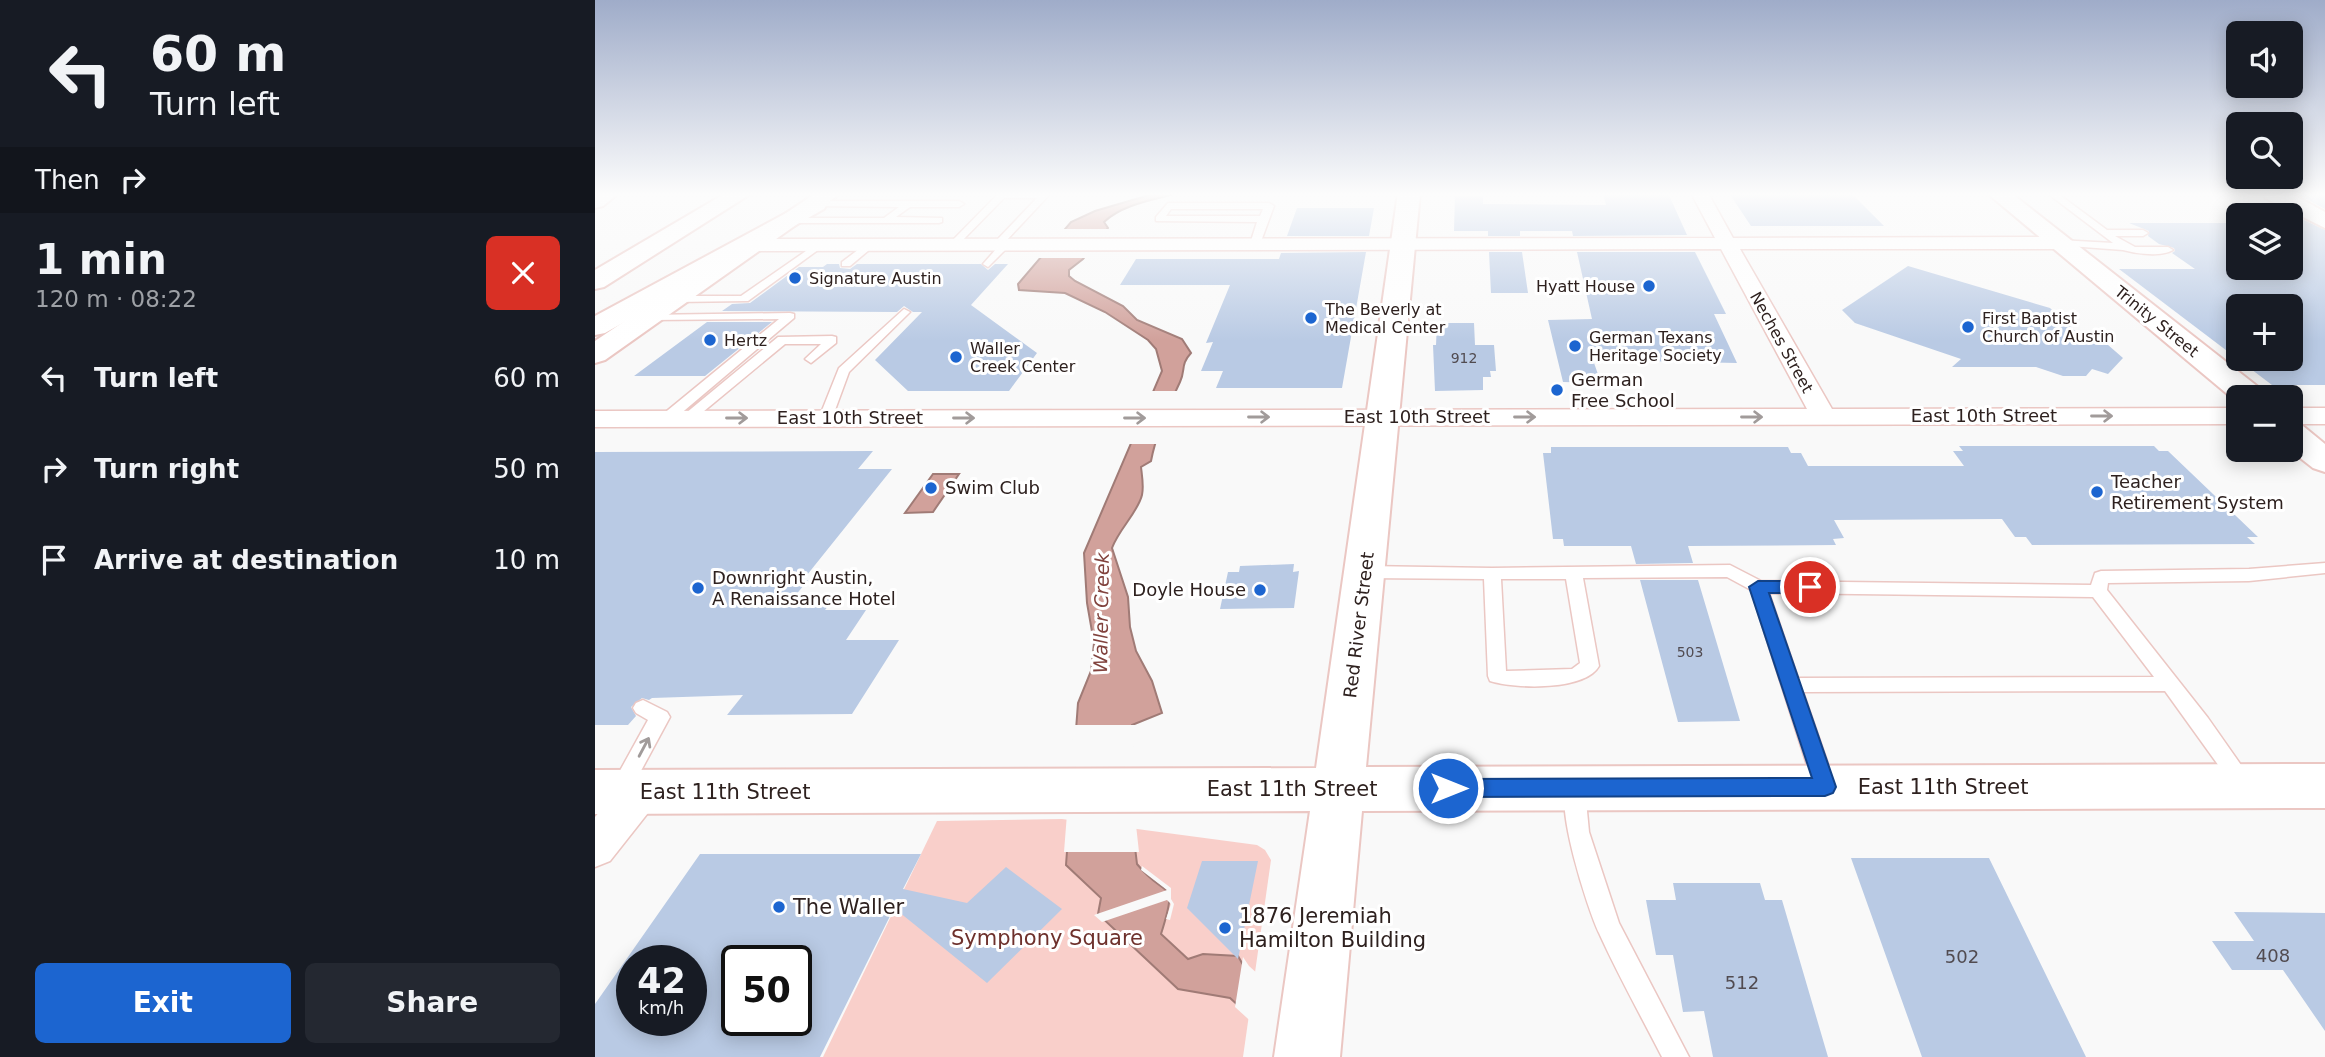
<!DOCTYPE html>
<meta charset="utf-8">
<style>
:root{--surface:#171b24;--page:#242831;--text:#f1f3f6;--muted:#9ea1a6;--accent:#1c65d0}
body{margin:0;font-family:"DejaVu Sans",sans-serif;background:var(--page);color:var(--text);height:100vh;display:flex;flex-direction:column;font-size:26px;white-space:nowrap}
*{box-sizing:border-box;margin:0}
p{font-size:23px;color:var(--muted)}
.icon{flex:none;width:38px;height:38px;fill:none;stroke:currentColor;stroke-width:2;stroke-linecap:round;stroke-linejoin:round}
.map{position:relative;flex:1;overflow:hidden}
.sheet{display:flex;flex-direction:column;background:var(--surface);width:595px}
.sheet>*{flex:none}
.guide{background:#171b24;color:var(--text);overflow:hidden}
.fabs{position:absolute;left:1631px;top:21px;display:grid;gap:14px}
.fabs a{display:grid;place-items:center;width:77px;height:77px;border-radius:10px;background:var(--surface);box-shadow:0 4px 18px #0003;font-size:35px}
.speed{position:absolute;left:21px;top:945px;display:flex;gap:14px;font-size:35px;font-weight:700;text-align:center}
.speed>*{display:grid;place-content:center;width:91px;height:91px;border-radius:50%;background:var(--surface);box-shadow:0 4px 18px #0003;line-height:1}
.speed small{font-size:18px;font-weight:400}
.speed .limit{border:4px solid #111;border-radius:10px;background:#fff;color:#111}
.pin{position:absolute;display:grid;place-items:center;width:60px;height:60px;color:#fff;margin:-30px;border:4px solid #fff;border-radius:50%;box-shadow:0 2px 7px #0007}
.me{position:absolute;width:77px;margin:-38px;rotate:90deg;stroke-linejoin:round;filter:drop-shadow(0 0 5px #0008)}
.turn{display:flex;align-items:center;gap:24px;height:147px;padding:0 35px;font-size:32px}
.turn .icon{width:91px;height:91px;stroke-width:2.5}
.turn b{display:block;font-size:49px;line-height:60px}
.then{display:flex;align-items:center;height:66px;padding:0 35px;background:#0003;gap:14px;font-size:26px}
.round{display:grid;place-items:center;flex:none;width:74px;height:74px;border-radius:10px;background:var(--page)}
.summary{display:flex;align-items:center;justify-content:space-between;height:119px;padding:0 35px}
h1{font-size:42px;font-weight:600;line-height:52px}
.button{display:flex;gap:14px;margin-top:auto;padding:14px 35px}
.button a{flex:1;height:80px;border-radius:10px;background:var(--accent);color:#fff;font-size:28px;font-weight:600;line-height:80px;text-align:center}
.button a+a{background:var(--page);color:var(--text)}
ul{padding:0;list-style:none}
li{display:flex;align-items:center;gap:21px;height:91px;padding:0 35px}
li div{flex:1}
li b{display:block;font-size:26px}
li em{font-style:normal}
main{display:flex;flex:1;min-height:0}
.map>svg:first-child{display:block}
.green{fill:#f9cfca}
.water{fill:#d1a19b;stroke:#a07b76;stroke-width:2}
.pier{fill:#f9f9f9}
.building{fill:#b9cae4;fill-rule:evenodd}
.lines{fill:none;stroke-linecap:round;stroke-linejoin:round}
.lane-casing{stroke:#ebc7c3;stroke-width:3}
.street-casing{stroke:#ebc7c3;stroke-width:3}
.secondary-casing{stroke:#ebc7c3;stroke-width:4}
.highway-casing{stroke:#ebc7c3;stroke-width:4}
.lane{fill:#fff;fill-rule:evenodd}
.street{fill:#fff;fill-rule:evenodd}
.secondary{fill:#fff;fill-rule:evenodd}
.highway{fill:#fff;fill-rule:evenodd}
.oneway{stroke:#a19b9a}
.route{fill:#1c65d0;stroke:#124287;stroke-width:2}
.poi-dot{fill:#1c65d0;stroke:#fff;stroke-width:2.5}
.labels{text-anchor:middle;stroke-width:6;stroke-linejoin:round;paint-order:stroke}
.number-label{font-size:14px;fill:#514b50}
.far-poi-label{font-size:16px;fill:#2e211f;stroke:#fff;text-anchor:start}
.far-street-label{font-size:16px;fill:#2e211f;stroke:#fff}
.poi-label{font-size:18px;fill:#2e211f;stroke:#fff;text-anchor:start}
.street-label{font-size:18px;fill:#2e211f;stroke:#fff}
.near-number-label{font-size:18px;fill:#514b50}
.water-label{font-size:19px;font-style:italic;fill:#81423d;stroke:#fff}
.near-street-label{font-size:21px;fill:#2e211f;stroke:#fff}
.near-poi-label{font-size:21px;fill:#2e211f;stroke:#fff;text-anchor:start}
.near-park-label{font-size:21px;fill:#6e312c;stroke:#fff}
</style>
<main>
<section class="sheet">
<div class="guide">
<div class="turn"><svg class="icon" aria-label="left" viewBox="0 0 24 24"><path d="M17 20v-9H6M10 6l-5 5 5 5"/></svg><div><b>60 m</b>Turn left</div></div>
<div class="then">Then<svg class="icon" aria-label="right" viewBox="0 0 24 24"><path d="M7 20v-9h11M14 6l5 5-5 5"/></svg></div>
</div>
<div class="summary"><div><h1>1 min</h1><p>120 m · 08:22</p></div><a class="round" style="background:#d93025;color:#fff"><svg class="icon" aria-label="close" viewBox="0 0 24 24"><path d="M6 6l12 12M18 6L6 18"/></svg></a></div>
<ul>
<li><svg class="icon" aria-label="left" viewBox="0 0 24 24"><path d="M17 20v-9H6M10 6l-5 5 5 5"/></svg><div><b>Turn left</b></div><em>60 m</em></li>
<li><svg class="icon" aria-label="right" viewBox="0 0 24 24"><path d="M7 20v-9h11M14 6l5 5-5 5"/></svg><div><b>Turn right</b></div><em>50 m</em></li>
<li><svg class="icon" aria-label="arrive" viewBox="0 0 24 24"><path d="M6 21V4h12l-3 4 3 4H6"/></svg><div><b>Arrive at destination</b></div><em>10 m</em></li>
</ul>
<div class="button"><a>Exit</a><a>Share</a></div>
</section>
<div class="map">
<svg width="1730" height="1057" viewBox="0 0 1730 1057">
<rect width="100%" height="100%" fill="#f9f9f9"/>
<!-- green -->
<path class="green" d="M467,819L662,845L670,850L676,860L648,1057H228L342,821Z"/>
<!-- water -->
<path class="water" d="M561,193H583C559,200 528,204 509,222L513,228L488,259L474,270V276L480,281L528,306L542,320L587,339L596,353C585,365 591,369 585,382C573,407 561,434 556,461L546,467C547,476 549,486 547,495C543,512 524,529 517,548L533,597L535,627L541,651L557,681L567,713L537,725L532,780L542,864C571,900 584,877 566,934L593,959L608,954L643,956L700,1057L635,998L583,989L503,914L506,898L471,865L483,703L496,671L499,643L492,603L489,553L567,371L561,349L553,340L510,312L470,293L424,290L423,284L476,222L500,211Z
M338,474H364L338,512L310,513Z"/>
<!-- pier -->
<path class="pier" d="M468,229H516L494,258H441Z
M554,391H583L563,444H533Z
M479,725H546L540,728L536,780L544,852H469Z
M547,866L576,888V899L579,904L575,920L571,919L576,904L572,900L507,922L499,915L572,890L546,870Z
M648,957L654,966L755,1057H695L640,1007Z"/>
<!-- building -->
<path class="building" d="M1008,193H1073L1092,235L978,236L977,231H925V236H893V231H859L860,196H888V204L1011,205Z
M1134,193H1256L1289,226H1156Z
M1701,193H1730V209Z
M702,208H779L774,236H692Z
M1696,214L1730,230V385H1677L1524,269H1600L1577,253L1580,251L1579,248L1564,244L1553,236L1554,231L1534,223H1643V268H1696ZM1643,306H1696V359H1643Z
M771,252L747,388H621L628,371H606L618,342L611,343L635,285H525L541,259H684L686,253Z
M894,252H927L933,293H896Z
M982,252H1100L1131,314H1119L1142,363L998,360L1006,383L968,382L953,320L997,319Z
M232,264H244L245,268L255,269L262,264H386L393,270L400,264H413L376,305L442,353L414,391H313L280,360L327,312H318L309,306L302,312L127,311L137,304L155,303L204,267H228Z
M1313,266L1455,308L1479,330L1505,338L1528,358L1513,374L1497,369L1491,376H1468L1441,367H1357L1366,359L1260,323L1247,310Z
M112,322H177L110,376H39Z
M842,323H879L880,345H899L901,371H895L896,377H888V390L840,391L838,345H841Z
M1364,446H1559L1564,451H1573L1663,537H1652L1660,544L1437,545L1431,537H1420L1407,519L1239,520L1249,538L1238,539L1241,545L1093,546L1098,563L1041,564L1036,546H969L968,539H958L948,453H956V447H1193L1196,453H1206L1213,466H1369L1358,451H1368Z
M278,451L263,469H297L208,580H213L200,596L242,595L230,610H271L251,640H304L257,714L132,715L148,695L57,698L54,700L47,698L36,707L41,716L33,725H0V452Z
M699,564L698,572L704,571L699,608L625,609L633,572H644L645,566Z
M1045,580H1103L1145,721L1083,722Z
M105,854H326L308,889L372,903L411,867L467,909L392,983L299,908L225,1057H0V1004ZM37,961H96V1020H37ZM142,961H201V1020H142Z
M1256,858H1394L1491,1057H1327Z
M607,861H663L643,959L592,908Z
M1078,883H1165L1170,900H1187L1233,1057H1118L1109,1011L1088,1012L1078,955H1061L1051,900H1081Z
M1639,912L1730,913V1031L1688,970H1637L1617,941H1659Z"/>
<g class="lines">
<!-- lane casing -->
<g class="lane-casing">
<path id="lane" d="M404,193L454,195L410,242L415,245L393,267L388,264L403,247L398,244L400,242L442,198H409L361,247L353,245Z
M1452,193H1462L1512,230H1548L1553,233L1548,236H1520L1540,247H1573L1578,250C1566,257 1542,254 1528,250L1461,245L1459,243L1464,240L1518,243Z
M221,201H364L369,204L364,207H315L301,217L347,218V222L344,223H193L191,221L196,218H289L304,207L218,206L216,204Z
M573,203H674L679,206L665,244L660,247L655,244L662,222L561,221V217ZM576,209H668L665,216H571Z
M224,242L229,245L227,247L153,301L80,302L74,299L80,296H146Z
M272,243L280,245L255,266H247V262Z
M309,309L315,312L313,314L254,372L236,421H226L224,418L244,368Z
M195,313L199,314V318L77,421H67L65,418L67,415L184,319L54,320L50,319V315Z
M237,336L241,337V343L216,363L210,359L226,344H190L97,421L92,422L85,418L183,337Z
M1730,563V573L1654,581L1513,583L1512,590L1613,718L1653,775L1656,781L1653,787L1646,790L1639,787L1570,691L1208,692L1241,787L1237,793L1230,796L1223,793L1219,787L1156,590L1132,577L988,578L1004,666C990,691 920,689 895,681L893,676L889,579L770,578L762,572L770,566L897,568L1135,565L1166,581L1496,585L1500,573L1506,571L1654,569ZM906,579H971L985,663L977,669L911,671ZM1174,593L1498,597L1559,677L1203,678Z
M48,700L72,712L75,717L34,793L27,796L20,793L16,787L53,720L41,713L38,708L41,703Z
M979,781L986,784L990,790L994,832L1024,923L1094,1057H1067C1046,1016 1023,975 1004,933C992,907 960,807 972,784Z"/>
</g>
<!-- street casing -->
<g class="street-casing">
<path id="street" d="M1096,193H1113L1138,238L1464,237L1473,243L1464,249H1145L1237,409L1643,408V424L0,427V411L1212,409L1126,249L160,251L151,245L160,239L1120,238Z
M1696,408H1730V424H1696Z
M46,775L60,780L66,792L60,804L15,861L0,867V817L32,780Z"/>
</g>
<!-- secondary casing -->
<g class="secondary-casing">
<path id="secondary" d="M0,193H24L8,206L0,208Z
M221,193H246L10,360L0,363V341Z
M803,193H825L771,767L1730,764V808L767,811L745,1057H679L715,811L0,814V770L721,768Z
M1392,193H1416L1667,390L1672,397H1643V403Z
M1668,193H1695L1730,212V228L1670,198Z
M1696,423L1708,426L1730,444V472L1718,468L1695,450Z"/>
</g>
<!-- highway casing -->
<g class="highway-casing">
<path id="highway" d="M131,193H157L9,287L0,289V270Z
M221,197L229,199L232,204L229,209L10,333L0,335V316Z"/>
</g>
<!-- lane -->
<use href="#lane" class="lane"/>
<!-- street -->
<use href="#street" class="street"/>
<!-- secondary -->
<use href="#secondary" class="secondary"/>
<!-- highway -->
<use href="#highway" class="highway"/>
</g>
<!-- one-way arrows -->
<defs><path id="oneway-shaft" d="M-6 0H5M1.5-3L5.5 0L1.5 3" fill="none" stroke-width="1.6" stroke-linecap="round" stroke-linejoin="round" transform="scale(1.75)"/></defs>
<g class="oneway">
<use href="#oneway-shaft" transform="translate(1507 416)"/>
<use href="#oneway-shaft" transform="translate(664 417)"/>
<use href="#oneway-shaft" transform="translate(930 417)"/>
<use href="#oneway-shaft" transform="translate(1157 417)"/>
<use href="#oneway-shaft" transform="translate(142 418)"/>
<use href="#oneway-shaft" transform="translate(369 418)"/>
<use href="#oneway-shaft" transform="translate(540 418)"/>
<use href="#oneway-shaft" transform="translate(49 747) rotate(-62)"/>
</g>
<!-- sky -->
<linearGradient id="sky" x2="0" y2="1"><stop stop-color="#9facc9"/><stop offset="0.57" stop-color="#fcfcfc"/><stop offset="1" stop-color="#fcfcfc" stop-opacity="0"/></linearGradient>
<rect width="1730" height="341" fill="url(#sky)"/>
<!-- route -->
<path class="route" d="M1163,581H1215L1224,587L1215,593H1174L1241,787L1238,793L1230,796L853,797L845,795L842,788L845,782L853,779L1217,778L1154,587Z"/>
<!-- markers -->
<g class="poi-dot">
<circle cx="200" cy="278" r="7"/>
<circle cx="1054" cy="286" r="7"/>
<circle cx="716" cy="318" r="7"/>
<circle cx="1373" cy="327" r="7"/>
<circle cx="115" cy="340" r="7"/>
<circle cx="980" cy="346" r="7"/>
<circle cx="361" cy="357" r="7"/>
<circle cx="962" cy="390" r="7"/>
<circle cx="336" cy="488" r="7"/>
<circle cx="1502" cy="492" r="7"/>
<circle cx="103" cy="588" r="7"/>
<circle cx="665" cy="590" r="7"/>
<circle cx="184" cy="907" r="7"/>
<circle cx="630" cy="928" r="7"/>
</g>
<g class="labels">
<!-- number labels -->
<g class="number-label">
<text x="869" y="363">912</text>
<text x="1095" y="657">503</text>
</g>
<!-- far-poi labels -->
<g class="far-poi-label">
<text x="214" y="284">Signature Austin</text>
<text x="1040" y="292" text-anchor="end">Hyatt House</text>
<text x="730" y="315">The Beverly at<tspan x="730" dy="18">Medical Center</tspan></text>
<text x="1387" y="324">First Baptist<tspan x="1387" dy="18">Church of Austin</tspan></text>
<text x="994" y="343">German Texans<tspan x="994" dy="18">Heritage Society</tspan></text>
<text x="129" y="346">Hertz</text>
<text x="375" y="354">Waller<tspan x="375" dy="18">Creek Center</tspan></text>
</g>
<!-- far-street labels -->
<g class="far-street-label">
<text transform="translate(1562 321) rotate(39)" y="6">Trinity Street</text>
<text transform="translate(1187 342) rotate(61)" y="6">Neches Street</text>
</g>
<!-- poi labels -->
<g class="poi-label">
<text x="976" y="386">German<tspan x="976" dy="21">Free School</tspan></text>
<text x="1516" y="488">Teacher<tspan x="1516" dy="21">Retirement System</tspan></text>
<text x="350" y="494">Swim Club</text>
<text x="117" y="584">Downright Austin,<tspan x="117" dy="21">A Renaissance Hotel</tspan></text>
<text x="651" y="596" text-anchor="end">Doyle House</text>
</g>
<!-- street labels -->
<g class="street-label">
<text x="1389" y="422">East 10th Street</text>
<text x="822" y="423">East 10th Street</text>
<text x="255" y="424">East 10th Street</text>
<text transform="translate(764 625) rotate(-83)" y="6">Red River Street</text>
</g>
<!-- near-number labels -->
<g class="near-number-label">
<text x="1678" y="962">408</text>
<text x="1367" y="963">502</text>
<text x="1147" y="989">512</text>
</g>
<!-- water labels -->
<g class="water-label">
<text transform="translate(506 613) rotate(-89)" y="7">Waller Creek</text>
</g>
<!-- near-street labels -->
<g class="near-street-label">
<text x="1348" y="794">East 11th Street</text>
<text x="697" y="796">East 11th Street</text>
<text x="130" y="799">East 11th Street</text>
</g>
<!-- near-poi labels -->
<g class="near-poi-label">
<text x="198" y="914">The Waller</text>
<text x="644" y="923">1876 Jeremiah<tspan x="644" dy="24">Hamilton Building</tspan></text>
</g>
<!-- near-park labels -->
<g class="near-park-label">
<text x="452" y="945">Symphony Square</text>
</g>
</g>
</svg>
<div class="fabs">
<a><svg class="icon" aria-label="sound" viewBox="0 0 24 24"><path d="M4 9h4l5-4v14l-5-4H4zM17 9q2 3 0 6"/></svg></a>
<a><svg class="icon" aria-label="search" viewBox="0 0 24 24"><circle cx="10" cy="10" r="6"/><path d="M15 15l6 6"/></svg></a>
<a><svg class="icon" aria-label="layers" viewBox="0 0 24 24"><path d="M12 4l9 5-9 5-9-5zM3 14l9 5 9-5"/></svg></a>
<a>+</a>
<a>−</a>
</div>
<div class="speed"><div>42<small>km/h</small></div><div class="limit">50</div></div>
<div class="pin" style="left:1215px;top:587px;background:#d93025"><svg class="icon" aria-label="arrive" viewBox="0 0 24 24"><path d="M6 21V4h12l-3 4 3 4H6"/></svg></div>
<svg class="me" style="left:853px;top:788px" viewBox="-20 -20 40 40"><circle r="17" fill="#1c65d0" stroke="#fff" stroke-width="3"/><path d="M0-11L8 9 0 5-8 9z" fill="#fff"/></svg>
</div>
</main>
